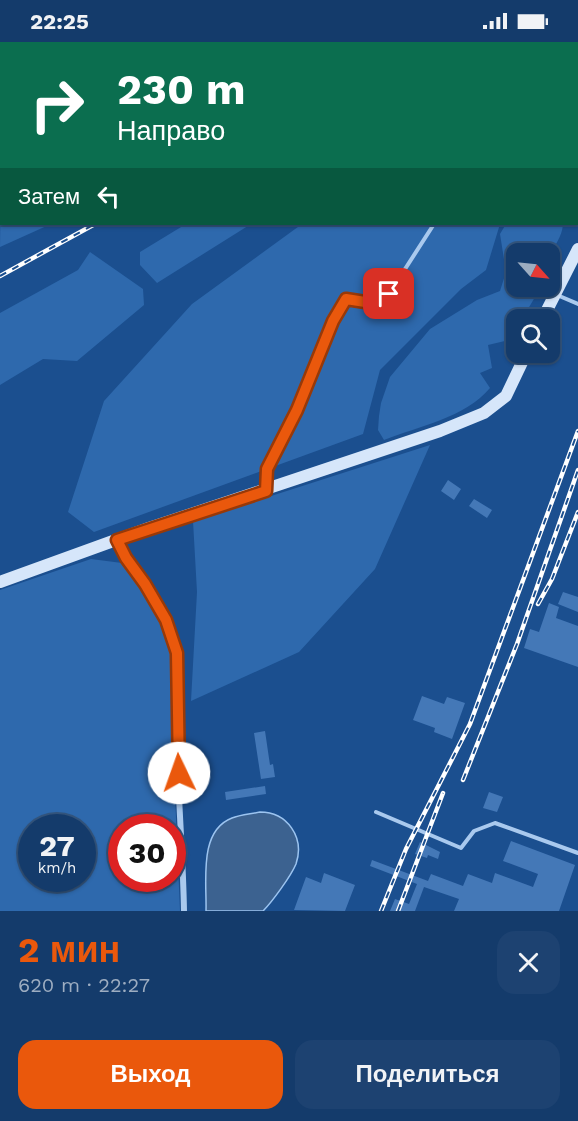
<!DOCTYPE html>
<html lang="ru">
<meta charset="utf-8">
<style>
:root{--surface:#143b6b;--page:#1d4271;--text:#f1f3f6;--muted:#9dadc1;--line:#33557e;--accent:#ea580c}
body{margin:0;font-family:"Work Sans",sans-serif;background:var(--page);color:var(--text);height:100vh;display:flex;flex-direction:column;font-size:22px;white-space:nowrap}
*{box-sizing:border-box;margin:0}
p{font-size:20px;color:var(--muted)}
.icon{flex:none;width:33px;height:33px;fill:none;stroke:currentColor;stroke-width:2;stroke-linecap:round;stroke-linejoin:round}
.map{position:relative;height:869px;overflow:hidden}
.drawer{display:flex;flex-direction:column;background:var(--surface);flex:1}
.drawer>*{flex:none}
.banner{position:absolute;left:0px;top:0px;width:579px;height:183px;box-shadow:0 2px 4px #0004,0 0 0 2px var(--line);background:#0b6e4f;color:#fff;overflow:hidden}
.needle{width:39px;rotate:117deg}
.controls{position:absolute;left:506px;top:201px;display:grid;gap:12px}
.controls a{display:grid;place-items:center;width:54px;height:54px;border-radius:12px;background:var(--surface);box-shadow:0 2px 4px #0004,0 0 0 2px var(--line);font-size:30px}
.speed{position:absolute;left:18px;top:772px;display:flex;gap:12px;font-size:30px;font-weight:700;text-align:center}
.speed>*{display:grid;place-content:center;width:78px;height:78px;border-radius:50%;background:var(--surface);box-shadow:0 2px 4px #0004,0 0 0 2px var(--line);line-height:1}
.speed small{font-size:15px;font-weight:400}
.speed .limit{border:9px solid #d22;background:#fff;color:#111}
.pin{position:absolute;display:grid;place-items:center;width:51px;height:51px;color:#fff;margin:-26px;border-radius:12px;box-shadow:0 3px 9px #0006}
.me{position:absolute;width:66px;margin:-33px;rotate:357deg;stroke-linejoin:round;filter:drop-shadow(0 0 4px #0008)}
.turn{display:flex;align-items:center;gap:21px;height:126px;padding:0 18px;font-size:27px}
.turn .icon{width:78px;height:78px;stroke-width:2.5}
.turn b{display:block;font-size:42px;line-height:51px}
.then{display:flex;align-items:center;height:57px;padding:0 18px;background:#0003;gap:12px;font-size:22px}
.round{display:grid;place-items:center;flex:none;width:63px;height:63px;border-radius:18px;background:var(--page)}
.headline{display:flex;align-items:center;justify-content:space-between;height:102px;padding:0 18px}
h1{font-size:36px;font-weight:700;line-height:45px;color:var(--accent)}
.primary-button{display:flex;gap:12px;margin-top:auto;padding:12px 18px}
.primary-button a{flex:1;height:69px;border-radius:18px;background:var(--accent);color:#fff;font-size:24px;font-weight:700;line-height:69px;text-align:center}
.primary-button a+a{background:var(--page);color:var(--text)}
.status{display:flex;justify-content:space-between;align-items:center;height:42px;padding:0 30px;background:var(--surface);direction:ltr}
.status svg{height:16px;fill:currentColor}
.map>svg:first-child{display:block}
.green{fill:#2e69ad;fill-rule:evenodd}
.water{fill:#3c6290;stroke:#9cc4f0;stroke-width:1.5}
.building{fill:#4478b7}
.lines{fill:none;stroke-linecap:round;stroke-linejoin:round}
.path{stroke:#a9c9ee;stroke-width:1.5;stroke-dasharray:3 4.5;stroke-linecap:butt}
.lane{stroke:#a9c9ee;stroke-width:4}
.street{stroke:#a9c9ee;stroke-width:6}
.secondary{stroke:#d6e6fa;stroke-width:12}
.rail-casing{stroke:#fff;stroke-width:4.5}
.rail{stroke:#1b4f8f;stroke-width:2;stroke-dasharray:7;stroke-linecap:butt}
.route-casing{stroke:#983908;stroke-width:15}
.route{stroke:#ea580c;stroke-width:10}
</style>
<div class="status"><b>22:25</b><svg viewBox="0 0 49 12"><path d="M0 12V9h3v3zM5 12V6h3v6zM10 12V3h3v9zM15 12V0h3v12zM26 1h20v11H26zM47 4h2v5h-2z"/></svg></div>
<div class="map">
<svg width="578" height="869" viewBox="0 0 578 869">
<rect width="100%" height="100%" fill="#1b4f8f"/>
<!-- green -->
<path class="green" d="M1,127L2,182H51L0,205Z
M186,182H251L157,241L140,223V210Z
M302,182H500L486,228L461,247L380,328L363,392L94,490L68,470L104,359L192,262Z
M506,182H563C562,197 553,203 550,216C548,220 549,227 549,232V212H516V244L541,245L522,277L516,278V290L513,297L488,303L492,326L480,331L490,346C465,376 419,384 384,398L378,388L379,374L381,361L390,335L430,287L477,258L500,249L506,230L500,192Z
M90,210L143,247L144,263L77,319L43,317L0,343V271L78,228Z
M430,403L375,527L299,610L191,659L197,550L193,479Z
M91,517L122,521L158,572L170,606L174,629L172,683L180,869H0V548ZM32,786H82V837H32ZM122,786H172V837H122Z"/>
<!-- water -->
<path class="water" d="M260,770C287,770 305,795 296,822C291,834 272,860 263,869H206C207,840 198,789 232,776C240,773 251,772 260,770Z"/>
<!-- building -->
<path class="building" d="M448,438L461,447L454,458L441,449Z
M474,457L492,468L487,476L469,464Z
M563,550L578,555V570L558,562Z
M549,561L559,565L556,576L578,584V625L524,606L530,587L539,590Z
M422,654L444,662L447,655L465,661L452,697L434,690L435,686L413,678Z
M265,689L270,723L273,722L275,735L261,737L254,691Z
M265,744L266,752L226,758L225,750Z
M489,750L503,755L497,770L483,766Z
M511,799L575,823L559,869H454L459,857L424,845L415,869H390L395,857L409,862L417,842L370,824L372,818L428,839L431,832L463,844L468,832L492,841L495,831L533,845L538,832L503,819Z
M420,800L440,810L438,817L428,813L427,816L415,812Z
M324,831L355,843L345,869L294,868L306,835L321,841Z"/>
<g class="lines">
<!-- path -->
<path class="path" d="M76,2L77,0"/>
<!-- lane -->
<path class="lane" d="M557,253L578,262
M266,445C268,416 285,393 297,368C314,331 326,291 346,257L378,262L389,252L434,182
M376,770L461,806L474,789L495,781L578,811"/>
<!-- street -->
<path class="street" d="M201,2L204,0
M0,121L2,120
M117,498C135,536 169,568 177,611C181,635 177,661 177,685C177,746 183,808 184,869"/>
<!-- secondary -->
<path class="secondary" d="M542,278L578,207
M0,540L149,486L440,389L484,371L506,354L527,310"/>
<!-- rail casing -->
<g class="rail-casing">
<path id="rail" d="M407,2L409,0
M0,234L95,182
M538,562L552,537L578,470
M463,738L517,602L578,428
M381,869L406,807L470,682L578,389
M398,869L443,751"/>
</g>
<!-- rail -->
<use href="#rail" class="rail"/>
</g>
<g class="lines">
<!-- route casing -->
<g class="route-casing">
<path id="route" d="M179,731L177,611L166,578L145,542L126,516L117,498L266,449L267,427L297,368L333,279L346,257L378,262L389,252"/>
</g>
<!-- route -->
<use href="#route" class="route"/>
</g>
</svg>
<div class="controls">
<a><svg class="needle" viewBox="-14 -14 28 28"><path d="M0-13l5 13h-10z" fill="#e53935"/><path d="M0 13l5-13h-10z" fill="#9dadc1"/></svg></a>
<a><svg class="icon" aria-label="search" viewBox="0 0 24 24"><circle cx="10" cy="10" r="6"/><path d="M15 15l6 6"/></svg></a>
</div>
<div class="speed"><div>27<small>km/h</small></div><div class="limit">30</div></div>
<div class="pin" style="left:389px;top:252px;background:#d93025"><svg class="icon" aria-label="arrive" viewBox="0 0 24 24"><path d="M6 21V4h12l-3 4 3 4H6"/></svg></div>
<svg class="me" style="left:179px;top:731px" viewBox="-20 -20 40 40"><circle r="19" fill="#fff"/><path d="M0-13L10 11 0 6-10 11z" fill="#ea580c"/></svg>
<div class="banner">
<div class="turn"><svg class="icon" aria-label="right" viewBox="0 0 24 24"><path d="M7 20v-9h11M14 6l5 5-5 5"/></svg><div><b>230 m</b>Направо</div></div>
<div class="then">Затем<svg class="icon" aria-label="left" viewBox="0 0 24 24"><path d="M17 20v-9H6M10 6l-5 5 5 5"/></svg></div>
</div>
</div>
<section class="drawer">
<div class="headline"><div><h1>2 мин</h1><p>620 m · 22:27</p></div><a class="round"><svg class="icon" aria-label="close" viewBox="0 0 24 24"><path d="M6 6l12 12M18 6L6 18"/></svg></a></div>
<div class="primary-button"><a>Выход</a><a>Поделиться</a></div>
</section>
